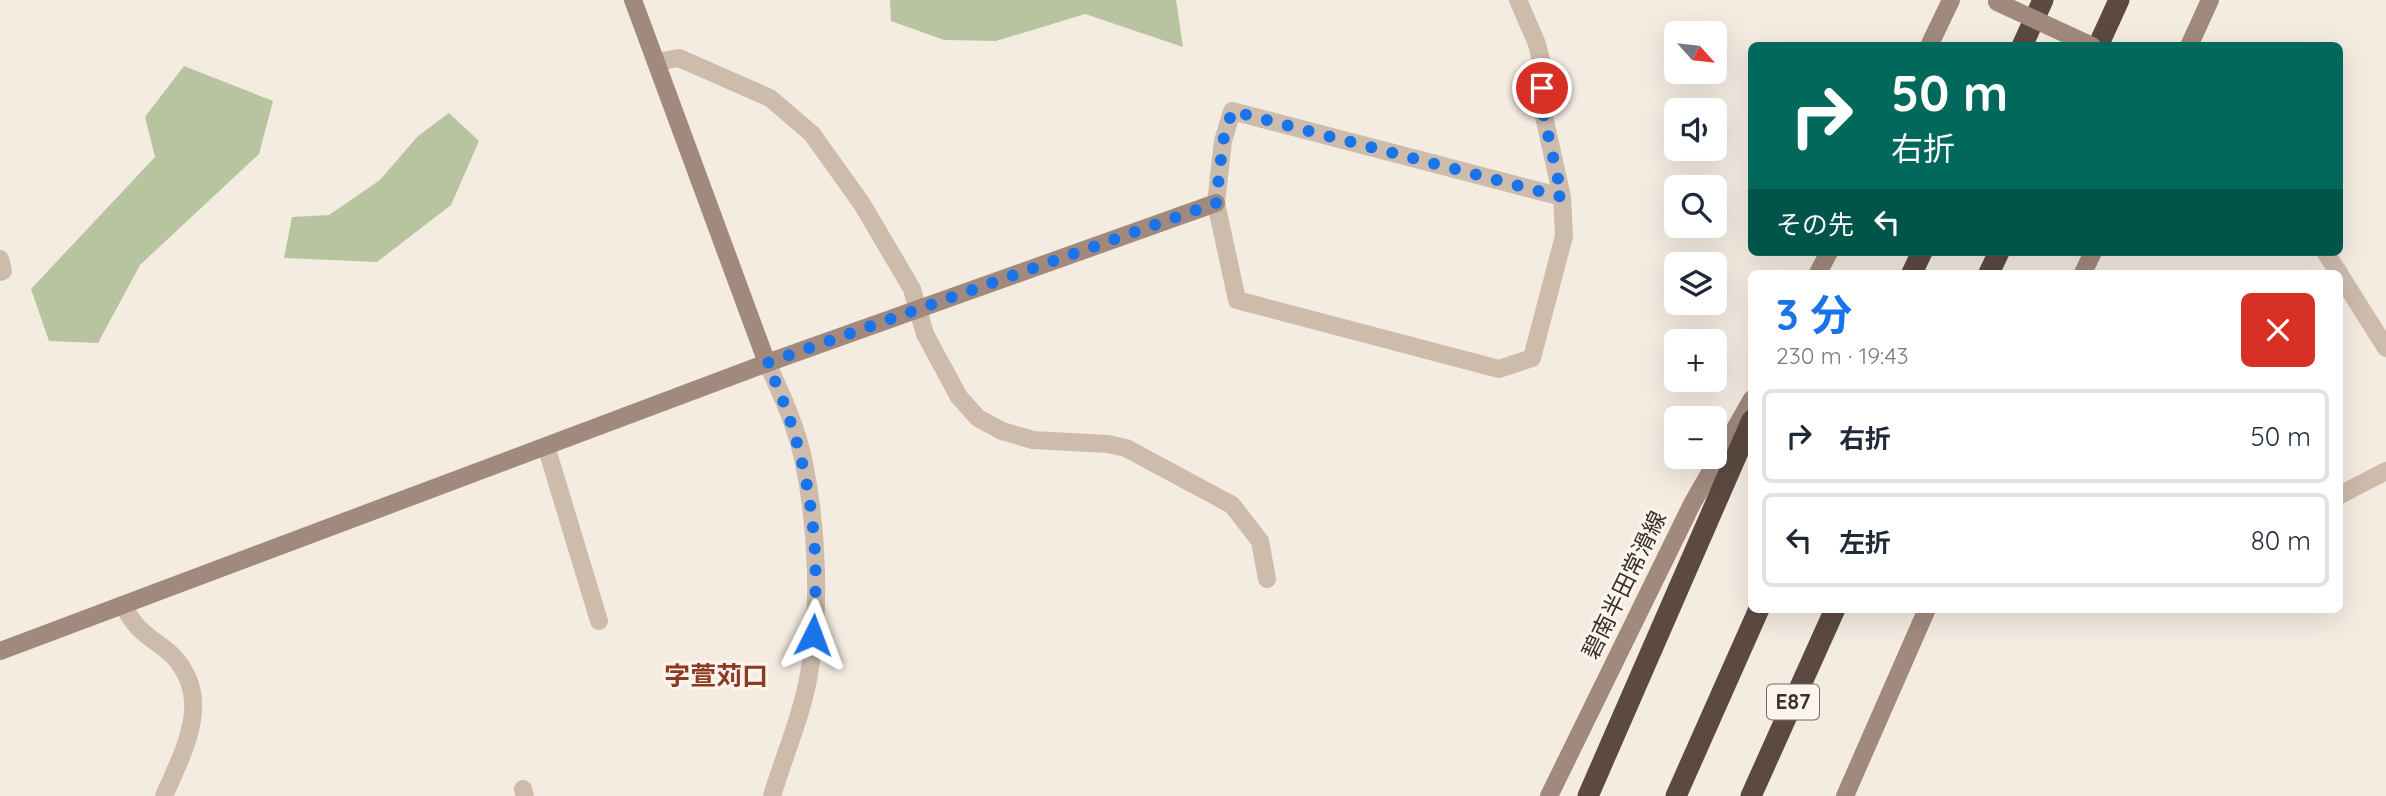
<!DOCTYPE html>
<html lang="ja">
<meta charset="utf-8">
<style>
:root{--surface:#fff;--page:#f6f6f7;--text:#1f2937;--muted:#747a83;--line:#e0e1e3;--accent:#1a73e8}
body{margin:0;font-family:Quicksand,"Noto Sans JP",sans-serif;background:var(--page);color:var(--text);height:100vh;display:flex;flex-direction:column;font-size:26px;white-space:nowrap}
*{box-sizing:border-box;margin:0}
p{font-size:23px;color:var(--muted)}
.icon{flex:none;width:38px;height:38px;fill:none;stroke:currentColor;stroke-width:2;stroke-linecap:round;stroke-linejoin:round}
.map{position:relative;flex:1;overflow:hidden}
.panel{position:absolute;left:1748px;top:270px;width:595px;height:343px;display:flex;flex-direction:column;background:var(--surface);border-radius:10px;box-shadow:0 7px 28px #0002}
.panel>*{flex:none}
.hud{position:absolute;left:1748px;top:42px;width:595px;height:214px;border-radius:10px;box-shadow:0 7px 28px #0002;background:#00695c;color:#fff;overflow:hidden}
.needle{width:46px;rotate:117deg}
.controls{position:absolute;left:1664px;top:21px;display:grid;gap:14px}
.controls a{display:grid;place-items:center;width:63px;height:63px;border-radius:10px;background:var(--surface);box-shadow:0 7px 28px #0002;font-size:35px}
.pin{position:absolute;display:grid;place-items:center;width:60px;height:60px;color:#fff;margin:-30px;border:4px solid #fff;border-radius:50%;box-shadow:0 2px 7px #0007}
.me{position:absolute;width:77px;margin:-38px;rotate:3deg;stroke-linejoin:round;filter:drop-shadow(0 0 5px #0008)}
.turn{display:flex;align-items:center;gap:24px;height:147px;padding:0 28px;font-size:32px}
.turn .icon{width:91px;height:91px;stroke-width:2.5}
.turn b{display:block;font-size:49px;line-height:60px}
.then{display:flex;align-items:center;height:66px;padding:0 28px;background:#0003;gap:14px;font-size:26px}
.round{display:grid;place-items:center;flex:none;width:74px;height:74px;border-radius:10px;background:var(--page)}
.headline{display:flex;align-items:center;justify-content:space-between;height:119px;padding:0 28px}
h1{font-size:42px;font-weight:700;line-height:52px;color:var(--accent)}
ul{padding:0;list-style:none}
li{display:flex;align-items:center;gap:21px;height:94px;margin:0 14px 10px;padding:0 14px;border:4px solid var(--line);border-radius:10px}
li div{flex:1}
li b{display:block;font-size:26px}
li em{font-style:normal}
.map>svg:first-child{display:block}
.green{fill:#b8c4a0}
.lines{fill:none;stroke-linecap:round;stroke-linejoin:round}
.lane{stroke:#cdbbac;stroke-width:18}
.street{stroke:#cdbbac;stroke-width:18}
.secondary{stroke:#a18a7d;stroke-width:18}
.highway{stroke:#5c4a42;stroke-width:21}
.secondary-bridge{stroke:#a18a7d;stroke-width:18}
.route{stroke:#1a73e8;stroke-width:12;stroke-dasharray:0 21.6}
.labels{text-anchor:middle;stroke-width:6;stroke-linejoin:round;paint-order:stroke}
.shield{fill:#fbf5ee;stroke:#756b66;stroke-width:2}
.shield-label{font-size:21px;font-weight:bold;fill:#3b302b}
.street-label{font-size:23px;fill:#3b302b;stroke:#fbf5ee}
.quarter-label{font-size:26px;font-weight:bold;fill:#8c3b22;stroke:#fbf5ee}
</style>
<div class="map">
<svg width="2386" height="796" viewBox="0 0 2386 796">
<rect width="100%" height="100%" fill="#f4ebe1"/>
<!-- green -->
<path class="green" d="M890,0H1176L1183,47L1085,14L996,41L944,40L891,21Z
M184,66L273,101L259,154L140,265L98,343L49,341L31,289L155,157L145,117Z
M449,113L479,141L451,205L377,262L284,258L292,217L329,215L380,180L418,136Z"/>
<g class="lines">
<!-- lane -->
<path class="lane" d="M546,446L599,621
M123,605C128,614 134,625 142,631C151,640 163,646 172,655C214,698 184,750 164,796"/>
<!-- street -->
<path class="street" d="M1518,0L1537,44L1542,64L1543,112L1562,197L1564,236L1532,358L1499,369L1237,300L1216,203L1223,141L1232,111L1562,197
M656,62L679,58L770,98L812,134L862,204L912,289L925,334L959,397L978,418L1002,431L1033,440L1108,444L1126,448L1232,505L1260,541L1267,579
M2325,252L2339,273
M0,259L3,271L0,272
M2340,275L2386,348
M767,363C782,395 797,428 804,463C817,527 821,609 809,674C802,715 784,756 772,796
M2340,495L2386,471
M523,789L525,796"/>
<!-- secondary -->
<path class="secondary" d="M633,0L767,363
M1929,46L1951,0
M2189,46L2210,0
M1818,273L1829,252
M2083,273L2093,252
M0,651L767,363L1216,203
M1549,796L1692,504L1752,399
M1845,796L1927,609"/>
<!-- highway -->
<path class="highway" d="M2022,46L2043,0
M2098,46L2119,0
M1912,273L1922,252
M1989,273L1999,252
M1588,796L1752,420
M1676,796L1759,609
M1751,796L1835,609"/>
<!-- secondary-bridge -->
<path class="secondary-bridge" d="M1997,2L2092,46"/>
</g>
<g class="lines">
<!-- route -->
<path class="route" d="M813,635C822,538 808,451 767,363L1216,203L1223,141L1232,111L1562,197L1543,112L1542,88"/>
</g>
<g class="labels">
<!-- shield labels -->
<rect class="shield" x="1767" y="684.5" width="52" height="35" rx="5"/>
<g class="shield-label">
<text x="1793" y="709">E87</text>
</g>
<!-- street labels -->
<g class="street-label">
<text transform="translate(1624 585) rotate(-64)" y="8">碧南半田常滑線</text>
</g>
<!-- quarter labels -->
<g class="quarter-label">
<text x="716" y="685">字萱苅口</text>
</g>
</g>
</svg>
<div class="controls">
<a><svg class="needle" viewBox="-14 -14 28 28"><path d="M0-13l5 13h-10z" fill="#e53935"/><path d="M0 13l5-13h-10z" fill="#747a83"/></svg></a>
<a><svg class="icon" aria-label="sound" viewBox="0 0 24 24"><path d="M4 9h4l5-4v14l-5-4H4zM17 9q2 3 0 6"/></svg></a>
<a><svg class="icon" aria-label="search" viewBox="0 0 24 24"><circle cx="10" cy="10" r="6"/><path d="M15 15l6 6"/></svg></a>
<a><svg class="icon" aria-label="layers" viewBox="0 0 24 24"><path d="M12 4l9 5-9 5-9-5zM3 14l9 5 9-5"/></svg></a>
<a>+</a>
<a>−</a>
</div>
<div class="pin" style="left:1542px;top:88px;background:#d93025"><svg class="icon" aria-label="arrive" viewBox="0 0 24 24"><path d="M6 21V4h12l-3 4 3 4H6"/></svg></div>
<svg class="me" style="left:813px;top:635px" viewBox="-20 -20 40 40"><path d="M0-17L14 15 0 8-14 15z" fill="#1a73e8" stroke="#fff" stroke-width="4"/></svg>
<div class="hud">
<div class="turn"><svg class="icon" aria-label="right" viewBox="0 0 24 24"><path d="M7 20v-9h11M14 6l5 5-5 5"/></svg><div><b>50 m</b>右折</div></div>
<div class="then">その先<svg class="icon" aria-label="left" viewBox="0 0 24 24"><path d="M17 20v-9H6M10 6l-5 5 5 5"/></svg></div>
</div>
<section class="panel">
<div class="headline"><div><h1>3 分</h1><p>230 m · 19:43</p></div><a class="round" style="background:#d93025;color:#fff"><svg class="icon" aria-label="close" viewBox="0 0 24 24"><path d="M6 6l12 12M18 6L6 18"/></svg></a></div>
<ul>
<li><svg class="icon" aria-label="right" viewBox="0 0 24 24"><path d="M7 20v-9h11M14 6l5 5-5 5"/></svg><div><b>右折</b></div><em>50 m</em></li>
<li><svg class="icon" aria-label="left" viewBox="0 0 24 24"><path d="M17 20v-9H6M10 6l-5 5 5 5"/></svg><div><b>左折</b></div><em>80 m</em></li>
</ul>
</section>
</div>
